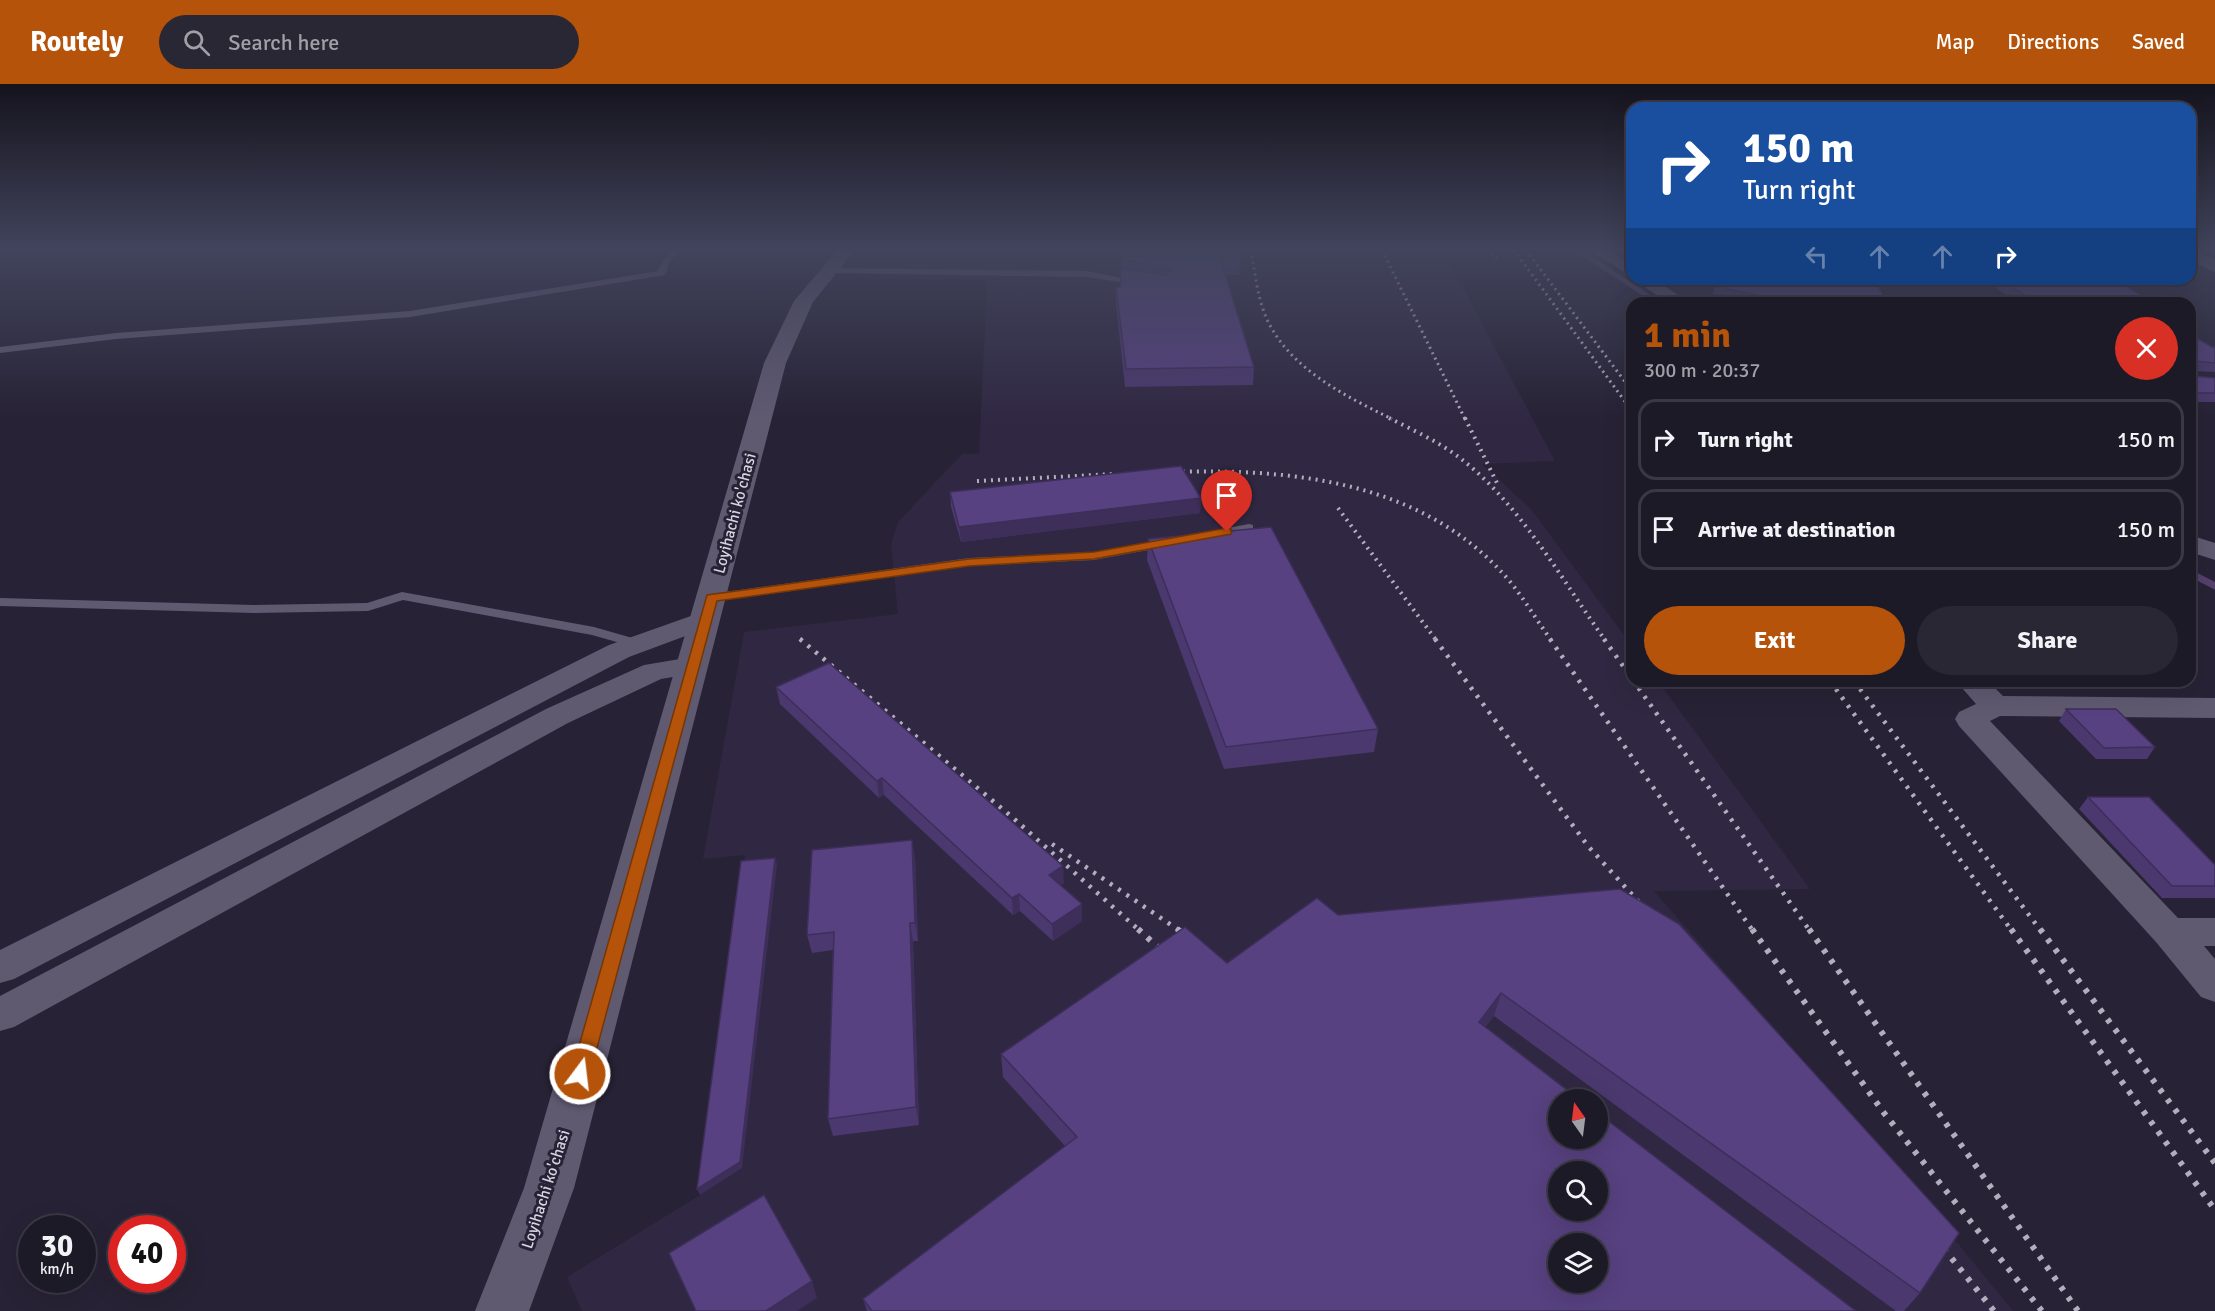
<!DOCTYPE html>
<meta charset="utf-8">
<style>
:root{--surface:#1d1a28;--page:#2a2734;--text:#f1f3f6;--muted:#a0a1a8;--line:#3b3845;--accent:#b45309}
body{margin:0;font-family:Signika,sans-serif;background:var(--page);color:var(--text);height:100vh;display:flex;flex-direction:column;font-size:22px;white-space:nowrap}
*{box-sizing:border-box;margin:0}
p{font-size:20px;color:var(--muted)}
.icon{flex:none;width:33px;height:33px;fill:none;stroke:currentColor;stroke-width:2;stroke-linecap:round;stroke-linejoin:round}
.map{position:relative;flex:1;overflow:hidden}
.drawer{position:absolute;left:1626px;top:213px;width:570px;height:390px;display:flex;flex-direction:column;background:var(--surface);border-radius:18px;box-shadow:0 6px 24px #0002,0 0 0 2px var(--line)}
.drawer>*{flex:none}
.hud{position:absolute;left:1626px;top:18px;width:570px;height:183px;border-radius:18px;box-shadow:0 6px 24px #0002,0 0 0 2px var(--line);background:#1a4fa0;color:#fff;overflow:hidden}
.needle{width:39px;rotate:346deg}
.fabs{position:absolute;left:1548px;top:1005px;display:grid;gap:12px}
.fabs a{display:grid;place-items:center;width:60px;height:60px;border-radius:50%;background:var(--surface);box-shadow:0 6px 24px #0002,0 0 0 2px var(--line);font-size:30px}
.speed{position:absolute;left:18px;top:1131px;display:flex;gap:12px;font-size:30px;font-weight:700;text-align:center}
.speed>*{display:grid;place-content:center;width:78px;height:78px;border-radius:50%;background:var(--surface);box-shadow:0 6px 24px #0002,0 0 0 2px var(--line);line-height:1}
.speed small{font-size:15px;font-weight:400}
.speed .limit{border:9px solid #d22;background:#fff;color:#111}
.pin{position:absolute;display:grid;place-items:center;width:51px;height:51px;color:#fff;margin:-62px -26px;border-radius:50% 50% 50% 0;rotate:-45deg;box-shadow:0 0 6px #0007}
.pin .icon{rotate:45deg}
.me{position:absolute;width:66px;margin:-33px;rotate:15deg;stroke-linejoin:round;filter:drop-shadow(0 0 4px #0008)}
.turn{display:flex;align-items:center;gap:21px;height:126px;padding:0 18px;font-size:27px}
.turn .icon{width:78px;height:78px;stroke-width:2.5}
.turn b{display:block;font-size:42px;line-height:51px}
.lanes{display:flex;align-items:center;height:57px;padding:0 18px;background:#0003;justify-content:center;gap:30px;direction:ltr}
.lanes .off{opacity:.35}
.round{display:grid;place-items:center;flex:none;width:63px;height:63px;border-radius:32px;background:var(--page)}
.overview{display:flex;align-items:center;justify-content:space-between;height:102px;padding:0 18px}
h1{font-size:36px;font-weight:800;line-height:45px;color:var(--accent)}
.cta{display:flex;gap:12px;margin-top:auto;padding:12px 18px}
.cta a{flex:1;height:69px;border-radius:36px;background:var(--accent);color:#fff;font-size:24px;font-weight:800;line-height:69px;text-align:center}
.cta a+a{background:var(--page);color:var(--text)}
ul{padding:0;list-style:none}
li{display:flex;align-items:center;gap:18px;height:81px;margin:0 12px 9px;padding:0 6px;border:3px solid var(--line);border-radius:18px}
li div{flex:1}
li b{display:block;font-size:22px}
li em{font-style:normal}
header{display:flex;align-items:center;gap:36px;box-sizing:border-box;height:84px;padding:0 30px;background:var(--accent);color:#fff}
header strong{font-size:28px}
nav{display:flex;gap:33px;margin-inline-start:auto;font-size:21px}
.search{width:420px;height:54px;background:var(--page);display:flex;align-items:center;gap:15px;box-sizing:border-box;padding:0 21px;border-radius:33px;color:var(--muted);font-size:22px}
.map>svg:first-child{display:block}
.built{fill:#302842;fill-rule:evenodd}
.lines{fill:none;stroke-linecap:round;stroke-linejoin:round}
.stream-far1{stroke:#54406d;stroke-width:5}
.stream{stroke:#54406d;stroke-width:7}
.lane{fill:#605a71;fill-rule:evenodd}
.street{fill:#605a71;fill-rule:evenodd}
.secondary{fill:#605a71;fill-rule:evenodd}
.rail-far3{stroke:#b2aebd;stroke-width:3;stroke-dasharray:2 4;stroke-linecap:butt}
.rail-far2{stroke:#b2aebd;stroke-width:4;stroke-dasharray:2 5;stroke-linecap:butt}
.rail-far1{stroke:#b2aebd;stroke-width:4.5;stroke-dasharray:3 7;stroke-linecap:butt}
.rail{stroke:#b2aebd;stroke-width:6;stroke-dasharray:4.5 8;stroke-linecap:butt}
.wall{fill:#4b386e}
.shaded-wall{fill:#3d2e5a}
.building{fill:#574180;stroke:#3d2e5a;stroke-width:1.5;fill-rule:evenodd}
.route{fill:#b45309;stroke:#753606;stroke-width:1.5}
.labels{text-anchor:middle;stroke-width:6;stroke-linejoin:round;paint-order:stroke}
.street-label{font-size:16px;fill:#d7d4e1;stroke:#272235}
</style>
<header>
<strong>Routely</strong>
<div class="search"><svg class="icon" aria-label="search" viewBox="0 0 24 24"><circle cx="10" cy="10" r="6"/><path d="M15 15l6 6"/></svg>Search here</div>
<nav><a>Map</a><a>Directions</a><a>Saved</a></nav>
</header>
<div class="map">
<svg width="2215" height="1227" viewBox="0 0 2215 1227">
<rect width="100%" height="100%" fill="#272235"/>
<!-- built -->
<path class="built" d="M866,166H1443L1555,377L1482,380L1531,425L1632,562V597H1658L1810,805L1654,807L1883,1068L2013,1227H582L567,1193L700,1111L745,771L703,775L744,548L898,530L891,461L898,438L962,370H979L987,196L879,194L885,182L857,179ZM1558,1016H1598V1054H1558ZM1558,1088H1598V1126H1558ZM1558,1160H1598V1198H1558Z"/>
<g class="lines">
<!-- stream-far1 -->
<path class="stream-far1" d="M1578,166L1658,219"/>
<!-- stream -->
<path class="stream" d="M2190,489L2215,502"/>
<!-- lane -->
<path class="lane" d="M672,166H680L669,179L665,191L410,233L116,255L0,269V263L116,249L410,227L658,187L661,179Z
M827,184L1087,187L1143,198L1139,201L1087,193L830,189L826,186Z
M1249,440L1253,441V447L1211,455L1205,451L1211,447Z
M1166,455L1172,459L1170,462L1094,476L969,482L711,518L704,514L711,510L969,474L1094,468Z
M402,508L594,543L643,557L645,560L638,564L592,551L403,516L368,527L254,529L0,522V514L254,521L367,519Z"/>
<!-- street -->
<path class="street" d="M1590,166H1609L1632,181V193Z
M1633,195H1654L1690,219H1668Z
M2190,451L2215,459V476L2190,468Z
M705,527L715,529L719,535L715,541L629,573L14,895L0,899V866L609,561Z
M692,573L702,576L707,582L702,588L661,595L568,639L14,943L0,947V912L546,625L644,581Z
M1956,597H1988L2003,612L2215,614V634L2000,632L1990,637L2178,834H2215V862H2204L2215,875V918L2201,913L2156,858L1959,642L1955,635L1959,628L1976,620Z"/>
<!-- secondary -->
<path class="secondary" d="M837,166H855L813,218L786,279L574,1104L529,1227H475L524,1104L764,279L794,217Z
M2190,166L2215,175V188L2190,177Z"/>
<!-- rail-far3 -->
<path class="rail-far3" d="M1251,166C1255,188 1257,212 1266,233C1288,284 1345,312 1392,335
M1382,166L1465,335
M1486,166L1497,174
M1514,166L1632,327
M1526,166L1632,307"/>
<!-- rail-far2 -->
<path class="rail-far2" d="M1389,334C1413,346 1439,358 1460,374C1520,420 1562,496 1605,556
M1465,334L1499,403
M1169,388C1293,384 1427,397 1512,500C1526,518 1538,538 1551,556
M977,397L1115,390
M1338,424L1436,556
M800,555L802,556"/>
<!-- rail-far1 -->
<path class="rail-far1" d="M800,555L1012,733L1140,847
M1435,555L1588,762L1646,826
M1550,555L1753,847
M1604,555L1810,847
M1830,597L2012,847
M1854,597L2041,847
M1052,760L1180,847"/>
<!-- rail -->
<path class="rail" d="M1138,845L1170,874
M1177,845L1193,856
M1752,845L1884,1029L2042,1227
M1809,845L2078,1227
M2011,845L2215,1126
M2040,845L2215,1079
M1936,1155L1994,1227"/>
</g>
<!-- wall -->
<path class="wall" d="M1122,166L1240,174L1239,191H1225L1254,283L1253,301L1125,303L1116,220V203H1120Z
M1705,195H1874L1887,219H1751L1712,210L1715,202L1718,198Z
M1982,195H2113L2155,219H2019Z
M2190,250L2212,263H2215V288L2194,287V292L2215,294V318H2190Z
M950,408L1201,414L1200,429L961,458L951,423Z
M1148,455L1378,645L1374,668L1224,685L1147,476Z
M776,603L1064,799L1061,801L1082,837L1053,857L1020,827L1013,831L884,711L879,714L780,620Z
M2066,625L2155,663L2147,675H2096L2059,637Z
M2088,713L2215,781V814H2162L2079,725Z
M915,773L918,857H913L919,1041L833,1052L828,1035L833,866L812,869L807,851Z
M1620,805L1920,1209L1904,1227H1896L1494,932L1485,943L1856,1227H867L863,1215L1065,1062L1003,993L1001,970L1227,879L1338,831Z"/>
<!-- shaded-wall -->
<path class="shaded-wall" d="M1201,414L1200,429L961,458L959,443Z
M882,694L884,711L879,714L877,697Z
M912,756L915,773L918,857L915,839Z
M775,774L777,780L742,1084L700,1111L697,1105Z
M1063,782L1064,799L1050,808L1049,791Z
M1019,810L1020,827L1013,831L1012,814Z
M1082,820V837L1053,857L1052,840Z
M910,839L913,857L919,1041L916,1023Z
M1501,909L1494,932L1471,962L1479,938Z
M812,1197L817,1214L797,1227H766Z"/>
<!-- building -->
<path class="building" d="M1122,166H1238L1240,174H1220L1254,283L1126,285L1116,203H1120L1121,184L1164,191L1171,186L1121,175Z
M1720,195H1874L1887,219H1793L1715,202Z
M1999,195H2113L2155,219H2037Z
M2190,250L2212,263H2215V279L2194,277V292L2215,294V309H2196L2190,305Z
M1181,382L1201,414L959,443L950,408Z
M1271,443L1378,645L1226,663L1148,455Z
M829,579L1063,782L1049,791L1082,820L1052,840L1019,810L1012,814L882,694L877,697L776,603Z
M2066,625H2116L2155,663L2104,664Z
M2088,713H2149L2215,781V802H2172Z
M912,756L915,839H910L916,1023L828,1035L834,848L807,851L812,766Z
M775,774L740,1078L697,1105L741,777Z
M1620,805L1679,840L1959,1149L1920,1209L1501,909L1479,938L1580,1016H1558V1054H1598V1029L1856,1227H872L863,1215L1077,1053L1001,970L1185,843L1227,879L1317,814L1338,831ZM1558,1088H1598V1126H1558ZM1558,1160H1598V1198H1558Z
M764,1111L812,1197L766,1227H696L669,1169Z"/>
<!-- sky -->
<linearGradient id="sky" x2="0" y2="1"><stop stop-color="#15131d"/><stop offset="0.49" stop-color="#41445c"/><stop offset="1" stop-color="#41445c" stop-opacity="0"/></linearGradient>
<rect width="2215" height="337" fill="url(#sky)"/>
<!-- route -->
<path class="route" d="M1227,444L1231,445V450L1094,475L969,482L717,517L590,990L587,996L580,999L574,996L571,990L707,511L969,475L1094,468Z"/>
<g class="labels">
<!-- street labels -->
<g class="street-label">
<text transform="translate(734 429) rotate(-75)" y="6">Loyihachi ko'chasi</text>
<text transform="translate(545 1105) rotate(-72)" y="6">Loyihachi ko'chasi</text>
</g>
</g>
</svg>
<div class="fabs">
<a><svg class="needle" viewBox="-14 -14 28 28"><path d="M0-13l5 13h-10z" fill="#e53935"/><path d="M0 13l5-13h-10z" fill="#a0a1a8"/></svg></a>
<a><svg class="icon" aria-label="search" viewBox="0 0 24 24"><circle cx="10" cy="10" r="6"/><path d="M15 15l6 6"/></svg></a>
<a><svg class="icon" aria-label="layers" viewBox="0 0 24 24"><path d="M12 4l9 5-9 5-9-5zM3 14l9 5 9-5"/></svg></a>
</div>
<div class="speed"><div>30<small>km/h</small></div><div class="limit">40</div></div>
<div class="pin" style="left:1227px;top:448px;background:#d93025"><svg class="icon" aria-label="arrive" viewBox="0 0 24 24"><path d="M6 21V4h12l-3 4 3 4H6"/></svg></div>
<svg class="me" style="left:580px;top:990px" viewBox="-20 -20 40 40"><circle r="17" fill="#b45309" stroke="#fff" stroke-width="3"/><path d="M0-11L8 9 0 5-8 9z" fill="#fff"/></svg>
<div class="hud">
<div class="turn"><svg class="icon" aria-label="right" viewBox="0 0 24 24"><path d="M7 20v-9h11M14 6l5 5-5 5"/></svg><div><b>150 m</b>Turn right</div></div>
<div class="lanes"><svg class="icon off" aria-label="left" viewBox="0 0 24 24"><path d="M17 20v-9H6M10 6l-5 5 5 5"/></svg><svg class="icon off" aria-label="ahead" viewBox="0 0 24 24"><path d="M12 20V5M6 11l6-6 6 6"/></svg><svg class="icon off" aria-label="ahead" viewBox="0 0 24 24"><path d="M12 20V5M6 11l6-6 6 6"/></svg><svg class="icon" aria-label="right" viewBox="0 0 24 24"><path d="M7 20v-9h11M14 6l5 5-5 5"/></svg></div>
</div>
<section class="drawer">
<div class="overview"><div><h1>1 min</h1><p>300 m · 20:37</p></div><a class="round" style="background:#d93025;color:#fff"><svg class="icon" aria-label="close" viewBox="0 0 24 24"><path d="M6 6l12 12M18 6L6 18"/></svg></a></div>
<ul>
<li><svg class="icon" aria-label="right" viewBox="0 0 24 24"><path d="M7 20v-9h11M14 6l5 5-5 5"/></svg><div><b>Turn right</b></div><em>150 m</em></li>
<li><svg class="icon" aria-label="arrive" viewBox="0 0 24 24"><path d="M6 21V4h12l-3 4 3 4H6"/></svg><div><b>Arrive at destination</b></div><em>150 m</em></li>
</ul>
<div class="cta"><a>Exit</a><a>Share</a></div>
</section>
</div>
